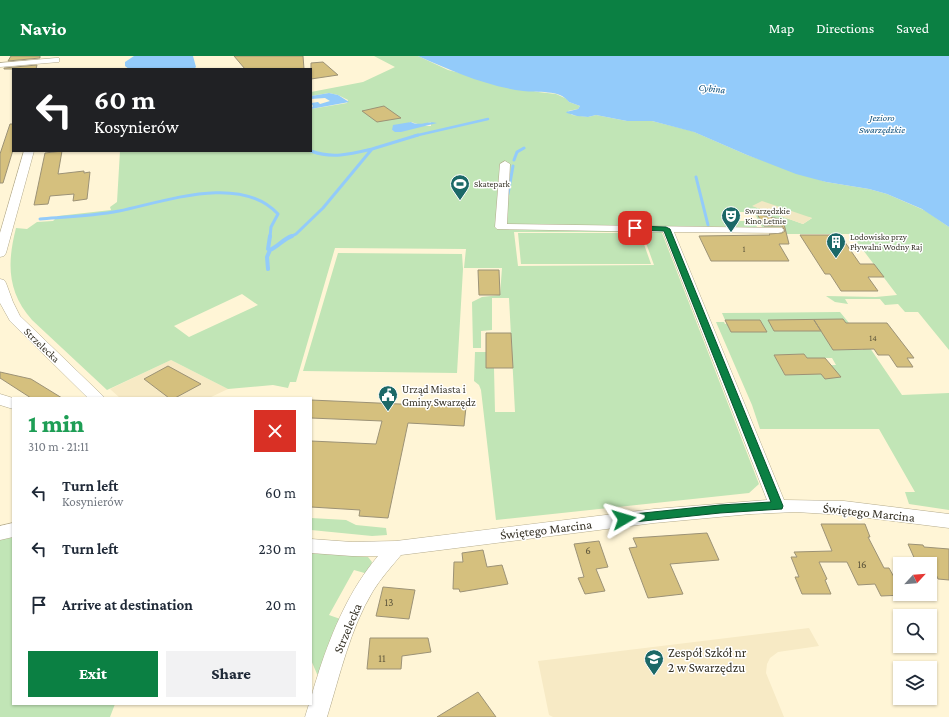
<!DOCTYPE html>
<meta charset="utf-8">
<style>
:root{--surface:#fff;--page:#f2f2f3;--text:#1f2937;--muted:#747a83;--accent:#0b8043}
body{margin:0;font-family:"Crimson Pro",serif;background:var(--page);color:var(--text);height:100vh;display:flex;flex-direction:column;font-size:15px;white-space:nowrap}
*{box-sizing:border-box;margin:0}
p{font-size:13px;color:var(--muted)}
.icon{flex:none;width:22px;height:22px;fill:none;stroke:currentColor;stroke-width:2;stroke-linecap:round;stroke-linejoin:round}
.map{position:relative;flex:1;overflow:hidden}
.drawer{position:absolute;left:12px;top:341px;width:300px;height:308px;display:flex;flex-direction:column;background:var(--surface);border-radius:0px;box-shadow:0 1px 3px #0004}
.drawer>*{flex:none}
.guide{position:absolute;left:12px;top:12px;width:300px;height:84px;border-radius:0px;box-shadow:0 1px 3px #0004;background:#202124;color:#fff;overflow:hidden}
.needle{width:26px;rotate:64deg}
.controls{position:absolute;left:893px;top:501px;display:grid;gap:8px}
.controls a{display:grid;place-items:center;width:44px;height:44px;border-radius:0px;background:var(--surface);box-shadow:0 1px 3px #0004;font-size:20px}
.pin{position:absolute;display:grid;place-items:center;width:34px;height:34px;color:#fff;margin:-17px;border-radius:8px;box-shadow:0 2px 6px #0006}
.me{position:absolute;width:44px;margin:-22px;rotate:83deg;stroke-linejoin:round;filter:drop-shadow(0 0 3px #0008)}
.turn{display:flex;align-items:center;gap:14px;height:84px;padding:0 16px;font-size:18px}
.turn .icon{width:52px;height:52px;stroke-width:2.5}
.turn b{display:block;font-size:28px;line-height:34px}
.round{display:grid;place-items:center;flex:none;width:42px;height:42px;border-radius:0px;background:var(--page)}
.summary{display:flex;align-items:center;justify-content:space-between;height:68px;padding:0 16px}
h1{font-size:24px;font-weight:800;line-height:30px;color:#1e9e55}
.action{display:flex;gap:8px;margin-top:auto;padding:8px 16px}
.action a{flex:1;height:46px;border-radius:0px;background:var(--accent);color:#fff;font-size:16px;font-weight:800;line-height:46px;text-align:center}
.action a+a{background:var(--page);color:var(--text)}
ul{padding:0;list-style:none}
li{display:flex;align-items:center;gap:12px;height:56px;padding:0 16px}
li div{flex:1}
li b{display:block;font-size:15px}
li em{font-style:normal}
header{display:flex;align-items:center;gap:24px;box-sizing:border-box;height:56px;padding:0 20px;background:var(--accent);color:#fff}
header strong{font-size:19px}
nav{display:flex;gap:22px;margin-inline-start:auto;font-size:14px}
.map>svg:first-child{display:block}
.built{fill:#f7eac5}
.green{fill:#c1e5b6;fill-rule:evenodd}
.sand{fill:#f2e8c3}
.water{fill:#93cbfa}
.lines{fill:none;stroke-linecap:round;stroke-linejoin:round}
.stream-far2{stroke:#93cbfa;stroke-width:2.5}
.stream-far1{stroke:#93cbfa;stroke-width:3}
.stream{stroke:#93cbfa;stroke-width:4}
.building{fill:#d5c07e;stroke:#9c9276}
.street-casing{stroke:#b4ab8d;stroke-width:1}
.street{fill:#fff;fill-rule:evenodd}
.route{fill:#0b8043;stroke:#07532c}
.labels{text-anchor:middle;stroke-width:3;stroke-linejoin:round;paint-order:stroke}
.far-poi-label{font-size:9px;fill:#363226;stroke:#fff;text-anchor:start}
.number-label{font-size:9px;fill:#5e563c}
.far-water-label{font-size:10px;font-style:italic;fill:#0c4e79;stroke:#fff}
.street-label{font-size:11px;fill:#363226;stroke:#fff}
.poi-label{font-size:11px;fill:#363226;stroke:#fff;text-anchor:start}
.near-number-label{font-size:11px;fill:#5e563c}
.near-street-label{font-size:13px;fill:#363226;stroke:#fff}
.near-poi-label{font-size:13px;fill:#363226;stroke:#fff;text-anchor:start}
</style>
<header>
<strong>Navio</strong>
<nav><a>Map</a><a>Directions</a><a>Saved</a></nav>
</header>
<div class="map">
<svg width="949" height="661" viewBox="0 0 949 661">
<rect width="100%" height="100%" fill="#fff5d6"/>
<!-- built -->
<path class="built" d="M171,304L228,333L209,342H120L110,333Z
M809,572L819,590L778,596L770,602L767,608L766,617L784,661H553L549,659L538,605Z"/>
<!-- green -->
<path class="green" d="M374,0H418L448,14L538,36L556,38L567,43L569,46L580,50L578,53L568,55L572,59L588,61L596,59L627,65H652L692,75L747,99L826,126L869,133L887,138L926,155L949,171V294L918,256H905L898,248L885,249L880,243H845L848,248L835,246L826,240L876,241L897,239L851,178H787L783,171H762L754,156H731L736,165H754L757,171L507,169L659,175L662,177L759,428L749,437L496,464L481,334L479,329L474,325L475,296H486L494,312L495,356H515L509,242H492V274L481,275V292H473L472,246L482,241L500,239L502,212H464L466,193L335,192L296,326H290L288,332L273,329L228,333L171,304L107,334L32,264C7,236 7,207 16,172L27,173L37,166L53,165L58,160L111,154L110,151L117,146L120,95H311V53L347,47L348,44L338,39L329,37L311,40V36L363,26L395,11ZM411,66L421,69L431,66V70H420L398,76L392,74ZM753,150L812,162L803,168ZM514,176H642L654,209L518,210ZM242,238L258,249L189,281L174,270Z
M518,177H640L651,208H521Z
M338,197L462,198L463,213L457,317L303,315Z
M840,256L849,267L833,294H863L855,270L902,339L949,337V454L909,448L905,436H915L879,373H760L752,349L716,266H724L725,268H727L731,276H766L760,264H725L722,257ZM769,264H794L800,274L774,275ZM804,298L807,302H832L836,309L795,310L785,319L774,299Z
M311,462L346,464L356,469L386,472L387,479L372,480L311,474Z
M13,480V648H115L110,661H0V483Z
M311,497L368,501L372,506L368,518L354,514L329,559L343,564L319,618H317L311,604Z"/>
<!-- sand -->
<path class="sand" d="M762,145L812,162L803,168L752,150Z"/>
<!-- water -->
<path class="water" d="M134,0H193L196,11L194,13H129L125,10V6Z
M418,0H949V171L922,153L887,138L869,133L826,126L796,118L747,99L694,76L652,65H627L596,59L588,61L577,60L567,57L566,56L578,53L580,50L569,46C560,33 537,37 523,35C486,30 452,15 418,0Z
M329,37L338,39L349,46L311,53L313,50L311,47L318,46L320,48L330,45L325,42L311,43V40Z
M411,66C420,71 428,64 437,67L401,76H395L392,74L393,69Z"/>
<g class="lines">
<!-- stream-far2 -->
<path class="stream-far2" d="M414,80L488,63"/>
<!-- stream-far1 -->
<path class="stream-far1" d="M311,95C332,103 351,98 372,93
M514,104L517,96L524,92
M696,121L708,169
M508,138L513,110
M40,163C66,161 93,160 119,155C164,146 240,117 278,158L271,171L270,181
M290,181L296,178L323,152L372,93L418,79"/>
<!-- stream -->
<path class="stream" d="M270,180L268,193L270,194C279,190 283,183 292,180
M268,213L267,201L270,194"/>
</g>
<!-- building -->
<path class="building" d="M11,0H40V2L8,5Z
M234,0H303L304,13H245Z
M323,6L338,19L311,23V7Z
M37,9L36,13H4V12Z
M384,50L401,62L377,66L362,55Z
M10,68H13V94L3,127H0V98Z
M62,95L58,118L84,115V117L90,116L87,143L73,145L74,138L50,140L48,148L34,149L45,97Z
M757,158L783,164L789,188H779L789,205H711L699,180L770,179L769,178L782,177L785,175L782,170H764Z
M800,179H840L860,208H874L884,221H868L878,235H841L830,218H825Z
M478,214H499L500,239H479Z
M843,263L846,267H887L914,302H907L913,311H897L889,299H878L874,293L833,294L814,264L821,275H774L768,264Z
M725,264H760L767,276H731Z
M486,277H511L513,312H486Z
M804,298L807,302H825L841,321L825,323L821,318L785,319L774,299Z
M168,310L201,328L175,342H169L144,323Z
M0,316L31,323L62,342H31L0,322Z
M311,344L466,351L464,370L408,367L388,462L359,460L360,454L311,451V385L376,388L382,365L311,362Z
M821,468H865L870,481H868L884,512H889L900,532V538L904,539L881,540L875,528L858,529L847,506H819L827,523L825,524L831,538H802L795,521H799L791,501H797L794,496L832,495Z
M707,477L719,504L670,508L683,538L648,542L629,492L637,491L633,482Z
M599,485L608,511L596,513L605,535L585,538L578,522L584,521L574,488Z
M908,488L923,489L924,491L949,493V524L938,523L931,507L916,506Z
M483,494L487,511L502,509L508,528L460,536L459,533H453L454,506H463L462,497Z
M383,531L415,534L409,563L376,560Z
M370,582H428L431,596L402,600L401,613H367Z
M478,636L496,661H437Z"/>
<g class="lines">
<!-- street casing -->
<g class="street-casing">
<path id="street" d="M56,2H59V6L0,11V7Z
M24,95H34L6,197L4,200L0,201V177Z
M505,105L510,108L507,168L782,172L784,174L782,176L778,177L674,176L784,444L844,445L949,458V472L844,459L796,456L751,458L654,467L401,499C392,510 381,522 373,535C350,573 340,619 327,661H305L309,648H311C311,637 316,626 319,615C333,573 350,533 378,500H352L311,497V483L352,486L396,485L654,453L767,444L663,176L497,173L495,171L500,108Z
M0,223L4,224L6,227L13,246L20,260L105,342H88L10,265L0,247Z
M0,338L13,342V353L0,349Z
M13,467V481L0,484V470Z"/>
</g>
<!-- street -->
<use href="#street" class="street"/>
</g>
<!-- route -->
<path class="route" d="M635,170L666,171L670,173L783,450L782,453L720,457L624,467L620,466L619,463L620,460L624,459L720,449L771,446L664,175L632,174V171Z"/>
<!-- icons -->
<defs>
<g id="stadium-pin" transform="scale(1)"><path d="M0 17L-7.5 6A9.5 9.5 0 1 1 7.5 6Z" fill="#1b6867" stroke="#fff"/><path d="M0-5a6.5 5 0 1 0 0 10a6.5 5 0 1 0 0-10ZM-3.5-1.8h7v3.6h-7Z" fill="#fff"/></g>
<g id="theatre-pin" transform="scale(1)"><path d="M0 17L-7.5 6A9.5 9.5 0 1 1 7.5 6Z" fill="#1b6867" stroke="#fff"/><path d="M-5-5.5Q0-4 5-5.5V0Q5 5 0 6Q-5 5-5 0ZM-3.3-2.5H-1v1.5H-3.3ZM1-2.5H3.3v1.5H1ZM-2.8 1Q0 5.5 2.8 1Z" fill="#fff"/></g>
<g id="building-pin" transform="scale(1)"><path d="M0 17L-7.5 6A9.5 9.5 0 1 1 7.5 6Z" fill="#1b6867" stroke="#fff"/><path d="M-4-6H4V6H1V3H-1V6H-4ZM-2.5-4.3h1.7v1.8h-1.7ZM.8-4.3h1.7v1.8H.8ZM-2.5-1h1.7V.8h-1.7ZM.8-1h1.7V.8H.8Z" fill="#fff"/></g>
<g id="civic-pin" transform="scale(1)"><path d="M0 17L-7.5 6A9.5 9.5 0 1 1 7.5 6Z" fill="#1b6867" stroke="#fff"/><path d="M-.6-6.5H3V-4.5H.6V-3L4-1V1h2V6H-6V1h2V-1L-.6-3ZM-1.2 2.5V6h2.4V2.5Z" fill="#fff"/></g>
<g id="school-pin" transform="scale(1)"><path d="M0 17L-7.5 6A9.5 9.5 0 1 1 7.5 6Z" fill="#1b6867" stroke="#fff"/><path d="M0-5L7-2L0 1L-7-2ZM-4 1L0 2.5L4 1V4Q0 6-4 4Z" fill="#fff"/></g>
</defs>
<g fill-rule="evenodd">
<use href="#stadium-pin" x="460" y="128"/>
<use href="#theatre-pin" x="731" y="160"/>
<use href="#building-pin" x="836" y="186"/>
<use href="#civic-pin" x="388" y="339"/>
<use href="#school-pin" x="654" y="603"/>
</g>
<g class="labels">
<!-- far-poi labels -->
<g class="far-poi-label">
<text x="474" y="131">Skatepark</text>
<text x="745" y="158">Swarzędzkie<tspan x="745" dy="10">Kino Letnie</tspan></text>
<text x="850" y="184">Lodowisko przy<tspan x="850" dy="10">Pływalni Wodny Raj</tspan></text>
</g>
<!-- number labels -->
<g class="number-label">
<text x="744" y="196">1</text>
<text x="873" y="285">14</text>
</g>
<!-- far-water labels -->
<g class="far-water-label">
<text transform="translate(712 32) rotate(6)" y="4">Cybina</text>
<text x="882" y="65">Jezioro<tspan x="882" dy="12">Swarzędzkie</tspan></text>
</g>
<!-- street labels -->
<g class="street-label">
<text transform="translate(42 289) rotate(44)" y="4">Strzelecka</text>
</g>
<!-- poi labels -->
<g class="poi-label">
<text x="402" y="337">Urząd Miasta i<tspan x="402" dy="13">Gminy Swarzędz</tspan></text>
</g>
<!-- near-number labels -->
<g class="near-number-label">
<text x="588" y="498">6</text>
<text x="862" y="512">16</text>
<text x="389" y="550">13</text>
<text x="382" y="606">11</text>
</g>
<!-- near-street labels -->
<g class="near-street-label">
<text transform="translate(869 456) rotate(6)" y="5">Świętego Marcina</text>
<text transform="translate(546 473) rotate(-7)" y="5">Świętego Marcina</text>
<text transform="translate(347 572) rotate(-67)" y="5">Strzelecka</text>
</g>
<!-- near-poi labels -->
<g class="near-poi-label">
<text x="668" y="601">Zespół Szkół nr<tspan x="668" dy="15">2 w Swarzędzu</tspan></text>
</g>
</g>
</svg>
<div class="controls">
<a><svg class="needle" viewBox="-14 -14 28 28"><path d="M0-13l5 13h-10z" fill="#e53935"/><path d="M0 13l5-13h-10z" fill="#747a83"/></svg></a>
<a><svg class="icon" aria-label="search" viewBox="0 0 24 24"><circle cx="10" cy="10" r="6"/><path d="M15 15l6 6"/></svg></a>
<a><svg class="icon" aria-label="layers" viewBox="0 0 24 24"><path d="M12 4l9 5-9 5-9-5zM3 14l9 5 9-5"/></svg></a>
</div>
<div class="pin" style="left:635px;top:172px;background:#d93025"><svg class="icon" aria-label="arrive" viewBox="0 0 24 24"><path d="M6 21V4h12l-3 4 3 4H6"/></svg></div>
<svg class="me" style="left:624px;top:463px" viewBox="-20 -20 40 40"><path d="M0-17L14 15 0 8-14 15z" fill="#0b8043" stroke="#fff" stroke-width="4"/></svg>
<div class="guide">
<div class="turn"><svg class="icon" aria-label="left" viewBox="0 0 24 24"><path d="M17 20v-9H6M10 6l-5 5 5 5"/></svg><div><b>60 m</b>Kosynierów</div></div>
</div>
<section class="drawer">
<div class="summary"><div><h1>1 min</h1><p>310 m · 21:11</p></div><a class="round" style="background:#d93025;color:#fff"><svg class="icon" aria-label="close" viewBox="0 0 24 24"><path d="M6 6l12 12M18 6L6 18"/></svg></a></div>
<ul>
<li><svg class="icon" aria-label="left" viewBox="0 0 24 24"><path d="M17 20v-9H6M10 6l-5 5 5 5"/></svg><div><b>Turn left</b><p>Kosynierów</p></div><em>60 m</em></li>
<li><svg class="icon" aria-label="left" viewBox="0 0 24 24"><path d="M17 20v-9H6M10 6l-5 5 5 5"/></svg><div><b>Turn left</b></div><em>230 m</em></li>
<li><svg class="icon" aria-label="arrive" viewBox="0 0 24 24"><path d="M6 21V4h12l-3 4 3 4H6"/></svg><div><b>Arrive at destination</b></div><em>20 m</em></li>
</ul>
<div class="action"><a>Exit</a><a>Share</a></div>
</section>
</div>
